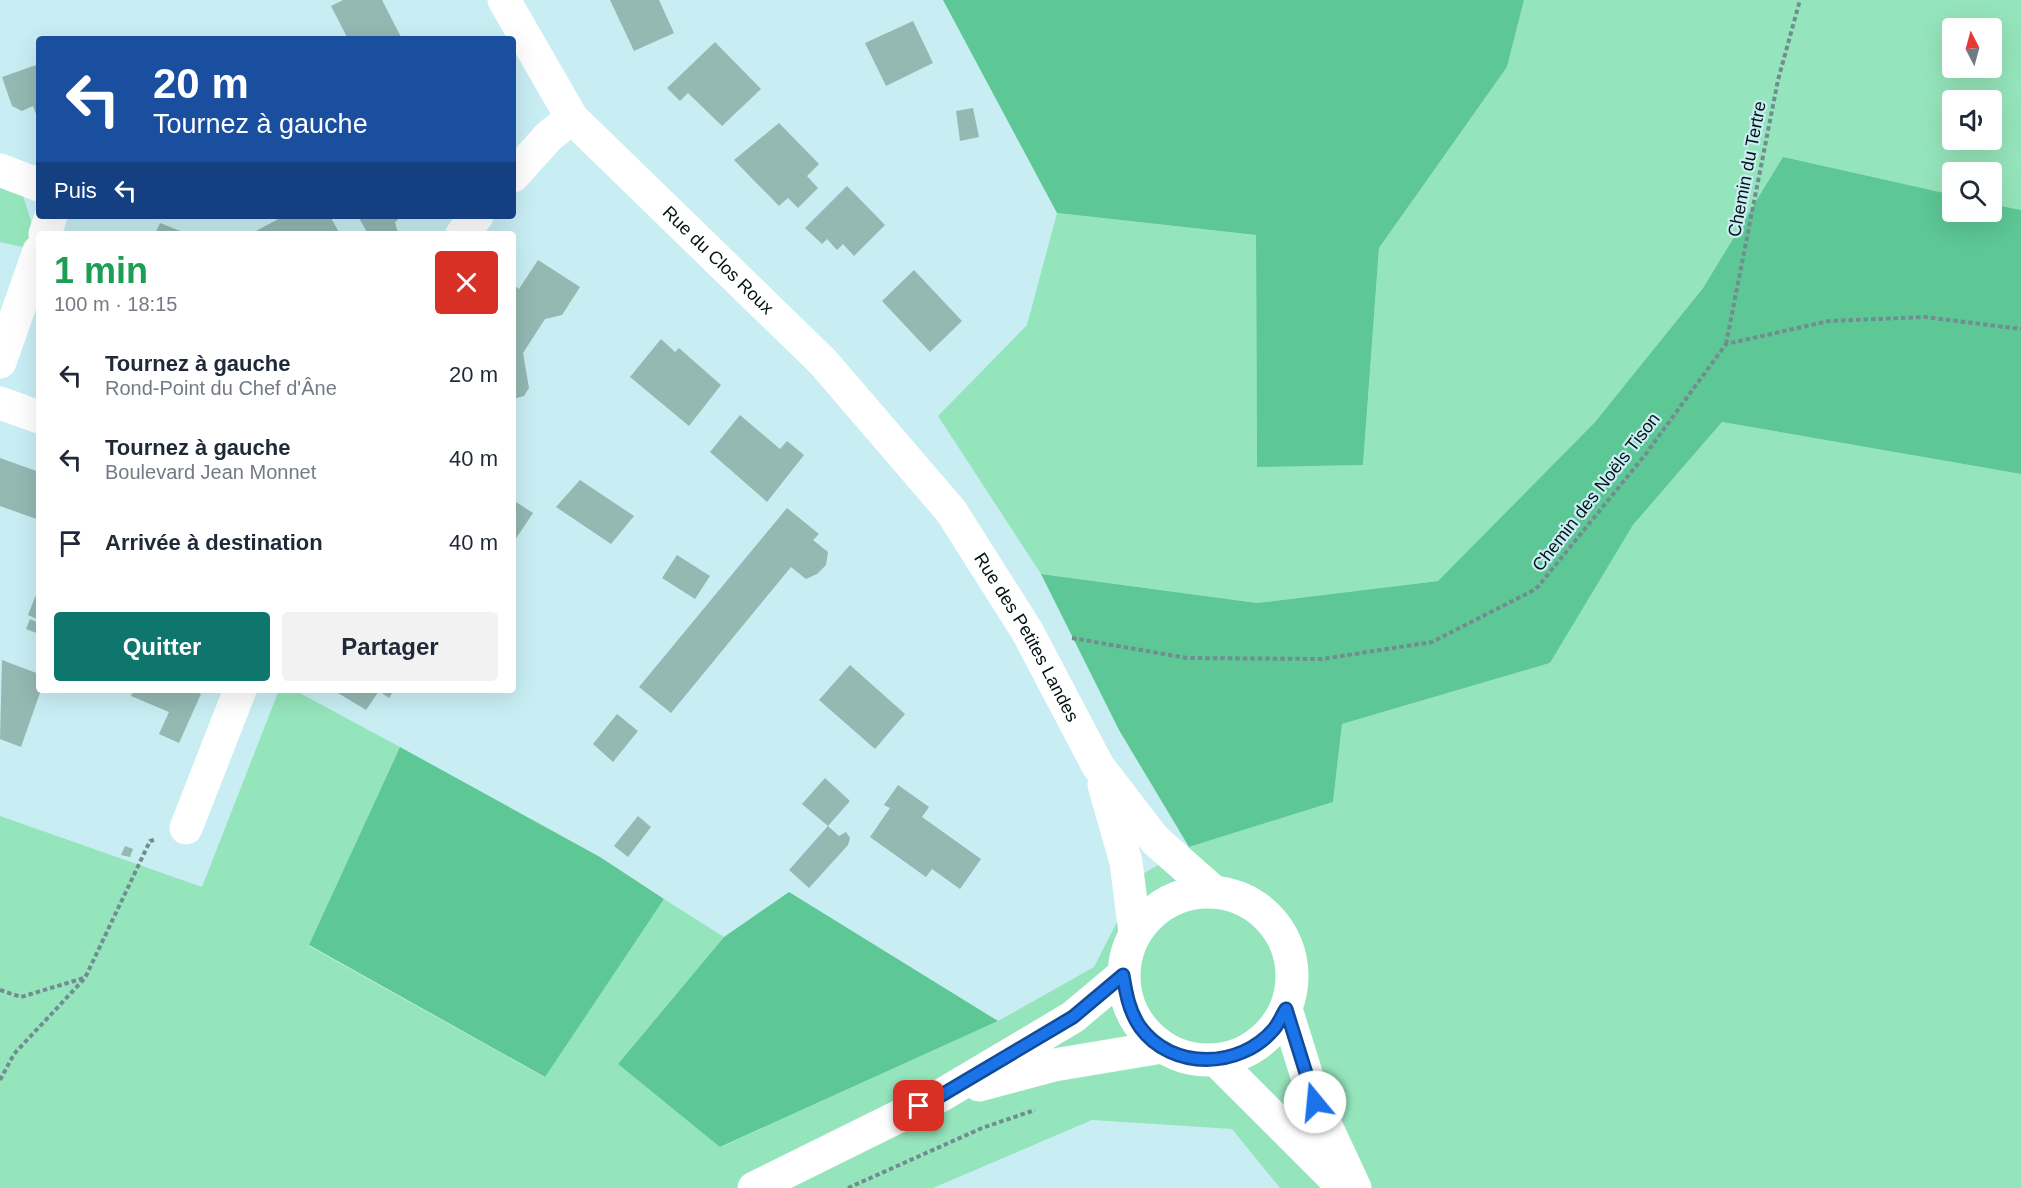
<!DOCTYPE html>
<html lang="fr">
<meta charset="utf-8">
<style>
:root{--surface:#fff;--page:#f2f2f3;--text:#1f2937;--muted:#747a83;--accent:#0f766e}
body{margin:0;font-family:Helvetica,sans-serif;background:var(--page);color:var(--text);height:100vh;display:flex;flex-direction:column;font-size:22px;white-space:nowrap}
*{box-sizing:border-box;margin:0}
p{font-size:20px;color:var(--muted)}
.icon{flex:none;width:33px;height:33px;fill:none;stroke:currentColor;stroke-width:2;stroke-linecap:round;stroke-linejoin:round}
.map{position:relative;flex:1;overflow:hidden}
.sheet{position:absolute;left:36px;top:231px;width:480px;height:462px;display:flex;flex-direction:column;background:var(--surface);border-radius:6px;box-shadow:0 6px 24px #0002}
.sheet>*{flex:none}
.top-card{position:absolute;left:36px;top:36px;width:480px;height:183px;border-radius:6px;box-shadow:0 6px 24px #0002;background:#1a4fa0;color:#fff;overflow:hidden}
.needle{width:39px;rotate:354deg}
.fabs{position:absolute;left:1942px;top:18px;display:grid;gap:12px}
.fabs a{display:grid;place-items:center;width:60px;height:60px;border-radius:6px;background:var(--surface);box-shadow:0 6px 24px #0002;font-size:30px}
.pin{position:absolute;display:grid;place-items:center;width:51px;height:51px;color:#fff;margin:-26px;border-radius:12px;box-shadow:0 3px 9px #0006}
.me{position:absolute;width:66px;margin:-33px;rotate:343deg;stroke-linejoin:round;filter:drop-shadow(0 0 4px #0008)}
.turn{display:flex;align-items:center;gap:21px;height:126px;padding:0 18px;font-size:27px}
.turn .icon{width:78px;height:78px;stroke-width:2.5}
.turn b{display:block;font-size:42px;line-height:51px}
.then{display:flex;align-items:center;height:57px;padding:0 18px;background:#0003;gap:12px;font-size:22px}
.round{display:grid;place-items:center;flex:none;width:63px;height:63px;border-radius:6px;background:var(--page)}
.headline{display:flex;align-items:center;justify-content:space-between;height:102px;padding:0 18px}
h1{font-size:36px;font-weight:700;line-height:45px;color:#1e9e55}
.primary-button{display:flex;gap:12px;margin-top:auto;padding:12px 18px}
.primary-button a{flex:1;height:69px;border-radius:6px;background:var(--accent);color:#fff;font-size:24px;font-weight:700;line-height:69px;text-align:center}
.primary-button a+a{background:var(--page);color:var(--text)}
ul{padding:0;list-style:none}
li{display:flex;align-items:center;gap:18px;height:84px;padding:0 18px}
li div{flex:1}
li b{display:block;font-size:22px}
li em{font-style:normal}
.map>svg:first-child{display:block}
.green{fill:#95e5bc;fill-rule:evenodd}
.forest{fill:#5dc795}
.building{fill:#94b8b2}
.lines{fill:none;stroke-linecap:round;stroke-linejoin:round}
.path{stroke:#728d90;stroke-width:4;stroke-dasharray:4.5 3;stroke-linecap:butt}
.minor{stroke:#fff;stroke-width:33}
.tertiary{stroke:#fff;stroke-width:33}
.secondary{stroke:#fff;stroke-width:33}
.route-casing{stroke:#114b97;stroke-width:15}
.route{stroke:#1a73e8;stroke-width:10}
.labels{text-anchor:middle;stroke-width:4.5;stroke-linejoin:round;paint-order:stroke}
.street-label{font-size:18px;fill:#051214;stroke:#c8eef3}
</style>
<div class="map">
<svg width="2021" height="1188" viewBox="0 0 2021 1188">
<rect width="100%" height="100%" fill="#c8eef3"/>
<!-- green -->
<path class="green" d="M1524,0H2021V210L1992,204V172H1953V195L1783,158L1703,288L1595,422L1438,581L1257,603L1041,574L938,416L1027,325L1057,213L1256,235L1257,466L1363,465L1379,248L1507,67ZM1953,28H1992V68H1953ZM1953,100H1992V140H1953Z
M0,188L23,196L33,227L27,248L0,242Z
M1722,422L2021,474V1188H1280L1232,1129L1092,1120L933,1188H0V816L202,887L279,690H294L400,747L309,946L544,1077L664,899L724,937L618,1064L721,1147L998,1021L1094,967L1141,875L1189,847L1333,802L1342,724L1550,663L1633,525Z"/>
<!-- forest -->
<path class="forest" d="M943,0H1524L1507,67L1379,248L1363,465L1257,467L1256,235L1057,213Z
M1783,157L1953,195V212H1992V204L2021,210V474L1722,422L1633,525L1550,663L1342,724L1333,802L1189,847L1119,730L1041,574L1257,603L1438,581L1595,422L1703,288Z
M400,747L600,857L664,899L545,1077L309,945Z
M789,892L998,1021L720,1147L618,1064L724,937Z"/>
<!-- building -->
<path class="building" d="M343,0H382L402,39H348L331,6Z
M610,0H659L674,33L634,51Z
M913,21L933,63L886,86L865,43Z
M715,42L761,89L722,126L688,93L680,101L667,88Z
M39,64V116L37,117L33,106L22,111L12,106L2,77Z
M973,108L979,137L960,141L956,111Z
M779,123L819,164L807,176L818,188L798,208L788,198L779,206L734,160Z
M847,186L885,225L854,256L843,244L837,250L827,239L822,244L805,228Z
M284,216H330L340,234H250Z
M362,216H395L398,220L395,222L398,233L383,234L380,231L374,234H368L359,218Z
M160,223L188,234H155Z
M538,260L580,287L562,315L545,319L523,353L529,388L524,396L513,399V287L514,285L519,289Z
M914,270L962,321L930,352L882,301Z
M661,339L675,352L679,348L721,385L689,426L630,377Z
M740,415L780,449L787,441L804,455L767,502L710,452Z
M0,458L39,472V520L0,506Z
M580,480L634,516L611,544L556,507Z
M513,500L533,513L513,543Z
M787,508L819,534L813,540L828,552L826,565L817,574L806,579L791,567L671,713L639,687Z
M677,555L710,576L695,599L662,578Z
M39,587V620L28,615Z
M30,619L39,623V634L26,629Z
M2,660L39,674V690H41L21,747L0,739Z
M850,665L905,714L875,749L819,700Z
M134,690H192L201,694L179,743L159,734L169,712L131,696Z
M333,690H394L389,698L379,691L366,710Z
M617,714L638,731L613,762L593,744Z
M825,778L850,801L828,826L839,836L846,832L850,838L848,845L809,888L789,870L828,826L802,804Z
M898,785L929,807L922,817L981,859L960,889L932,869L926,877L870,837L890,808L884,805Z
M638,816L651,827L628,857L614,846Z
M125,846L133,849L130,857L121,855Z"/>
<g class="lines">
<!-- path -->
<path class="path" d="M1726,344L1778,80L1800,0
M1072,638L1187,658L1322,659L1432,642L1536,589L1645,455L1726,344L1829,321L1925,317L2021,329
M0,990L21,997L84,978
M0,1080L14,1054L85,978L150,841L154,840
M848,1188L982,1128L1035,1110"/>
<!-- minor -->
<path class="minor" d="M0,170L39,185
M513,176L549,136L572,118
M45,234L51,216
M462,234L477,216
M0,362L39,251
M0,403L39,417
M186,828L240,690"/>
<!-- tertiary -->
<path class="tertiary" d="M979,1085L1054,1065L1162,1047
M754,1188L940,1096L1073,1017L1123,975"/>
<!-- secondary -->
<g class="secondary">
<path id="s1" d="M504,0L572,118L823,362L951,511L1027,631L1098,766L1155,840L1214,892"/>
<path d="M1104,785L1126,862L1135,933"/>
<circle cx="1208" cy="976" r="84"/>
<path d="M1286,1009L1315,1102L1355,1188"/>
<path d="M1216,1060L1344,1188"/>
</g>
</g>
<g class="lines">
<!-- route casing -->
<g class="route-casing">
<path id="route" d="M919,1106L940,1096L1073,1017L1123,975C1126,993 1129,1011 1140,1027C1172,1071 1240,1069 1274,1029C1279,1023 1282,1015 1286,1009L1315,1102"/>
</g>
<!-- route -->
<use href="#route" class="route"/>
</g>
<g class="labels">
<!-- street labels -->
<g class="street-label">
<text transform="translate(1747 169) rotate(-79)" y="6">Chemin du Tertre</text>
<text dy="6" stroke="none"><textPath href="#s1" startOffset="340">Rue du Clos Roux</textPath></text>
<text transform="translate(1596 492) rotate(-52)" y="6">Chemin des Noëls Tison</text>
<text dy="6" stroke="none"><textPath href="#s1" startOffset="830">Rue des Petites Landes</textPath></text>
</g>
</g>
</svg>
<div class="fabs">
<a><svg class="needle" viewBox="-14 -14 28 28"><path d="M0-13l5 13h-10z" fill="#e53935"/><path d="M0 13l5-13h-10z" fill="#747a83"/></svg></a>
<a><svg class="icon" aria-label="sound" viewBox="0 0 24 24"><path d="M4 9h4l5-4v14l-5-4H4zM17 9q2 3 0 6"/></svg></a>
<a><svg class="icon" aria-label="search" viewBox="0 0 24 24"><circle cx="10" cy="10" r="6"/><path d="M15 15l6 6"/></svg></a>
</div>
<div class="pin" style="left:919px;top:1106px;background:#d93025"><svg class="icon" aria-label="arrive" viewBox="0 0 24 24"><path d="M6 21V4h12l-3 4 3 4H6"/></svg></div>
<svg class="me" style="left:1315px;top:1102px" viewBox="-20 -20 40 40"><circle r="19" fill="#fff"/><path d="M0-13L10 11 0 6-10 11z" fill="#1a73e8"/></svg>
<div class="top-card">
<div class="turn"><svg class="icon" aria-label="left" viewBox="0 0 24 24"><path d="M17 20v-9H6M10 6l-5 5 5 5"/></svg><div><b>20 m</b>Tournez à gauche</div></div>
<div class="then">Puis<svg class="icon" aria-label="left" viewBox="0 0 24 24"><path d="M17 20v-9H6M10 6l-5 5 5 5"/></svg></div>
</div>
<section class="sheet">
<div class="headline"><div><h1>1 min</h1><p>100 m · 18:15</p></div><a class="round" style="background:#d93025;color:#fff"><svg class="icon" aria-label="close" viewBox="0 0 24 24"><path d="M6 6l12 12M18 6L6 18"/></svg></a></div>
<ul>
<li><svg class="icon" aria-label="left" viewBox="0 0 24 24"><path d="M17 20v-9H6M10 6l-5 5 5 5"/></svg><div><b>Tournez à gauche</b><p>Rond-Point du Chef d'Âne</p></div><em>20 m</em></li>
<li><svg class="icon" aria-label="left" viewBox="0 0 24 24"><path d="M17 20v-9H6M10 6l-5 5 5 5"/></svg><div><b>Tournez à gauche</b><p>Boulevard Jean Monnet</p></div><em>40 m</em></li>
<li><svg class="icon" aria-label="arrive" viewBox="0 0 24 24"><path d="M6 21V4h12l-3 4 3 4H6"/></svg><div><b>Arrivée à destination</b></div><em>40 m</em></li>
</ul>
<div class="primary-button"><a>Quitter</a><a>Partager</a></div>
</section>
</div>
